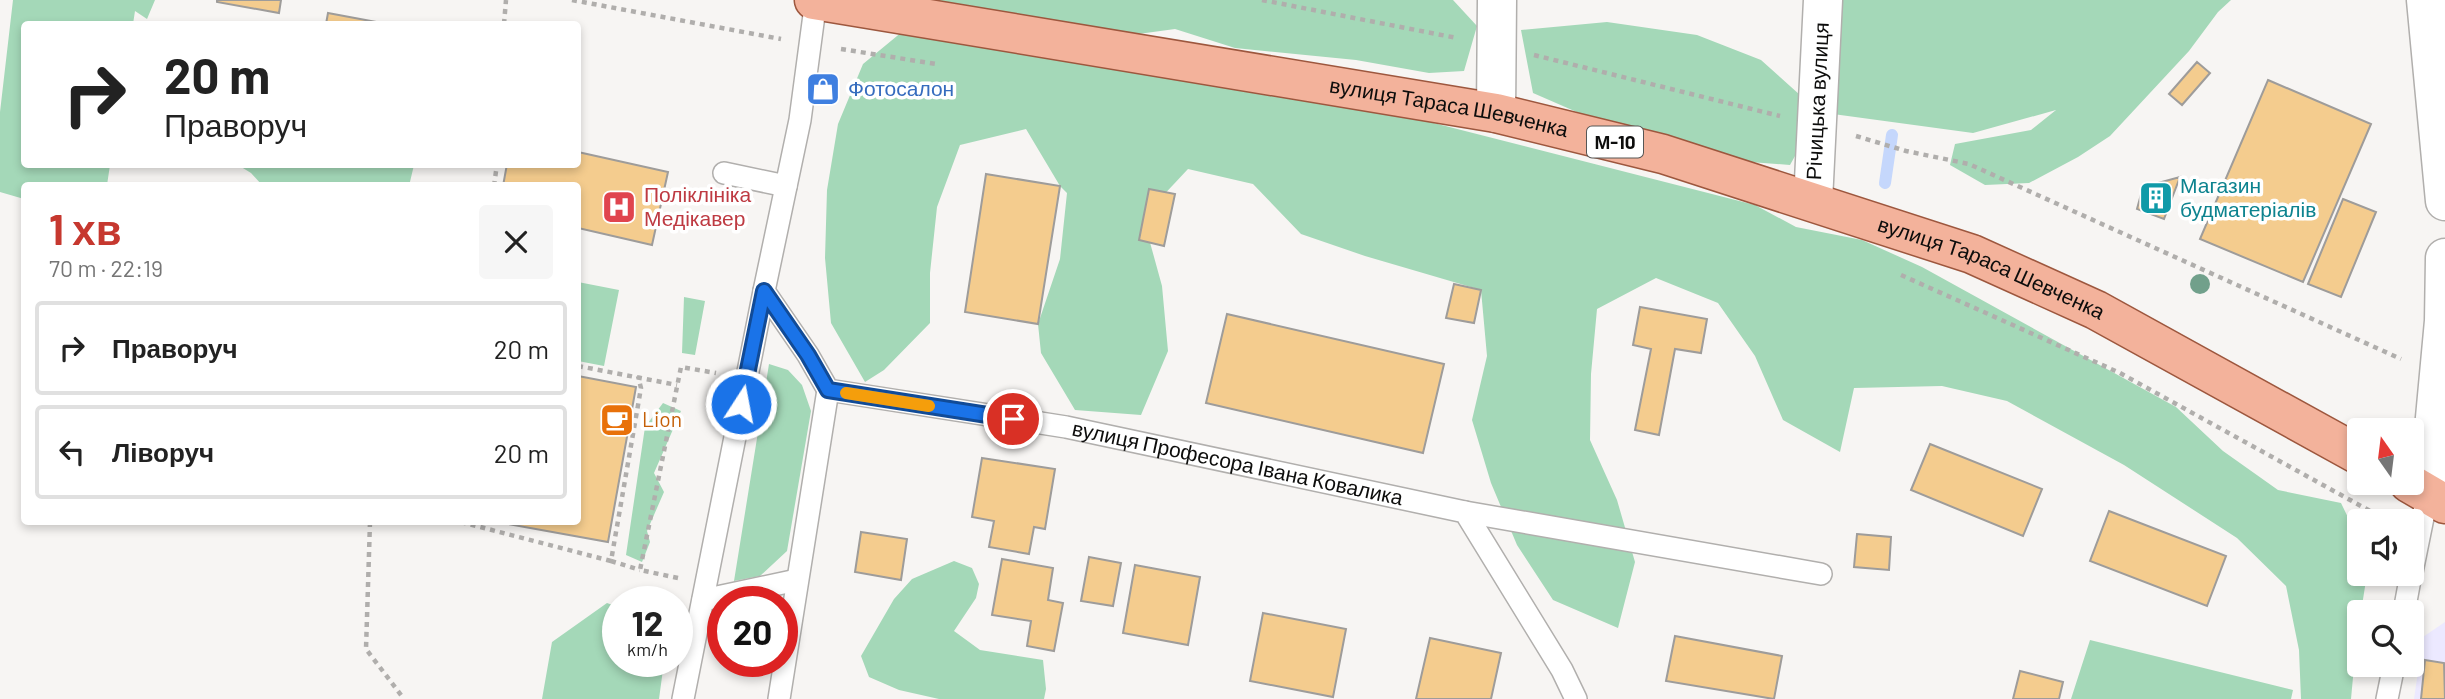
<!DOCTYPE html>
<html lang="uk">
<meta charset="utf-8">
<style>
:root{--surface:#fff;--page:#f6f6f6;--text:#222;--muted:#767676;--line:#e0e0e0;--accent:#c6382f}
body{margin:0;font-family:Barlow,sans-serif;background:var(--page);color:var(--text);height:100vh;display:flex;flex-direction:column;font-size:26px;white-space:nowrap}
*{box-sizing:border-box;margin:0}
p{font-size:23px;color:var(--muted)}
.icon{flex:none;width:38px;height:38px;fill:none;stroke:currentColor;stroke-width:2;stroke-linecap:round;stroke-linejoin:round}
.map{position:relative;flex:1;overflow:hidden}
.side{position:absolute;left:21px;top:182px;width:560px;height:343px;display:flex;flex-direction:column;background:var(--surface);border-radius:7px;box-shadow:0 4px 10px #0003}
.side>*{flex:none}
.hud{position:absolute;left:21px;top:21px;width:560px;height:147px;border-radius:7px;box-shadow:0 4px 10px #0003;background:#fff;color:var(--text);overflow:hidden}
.needle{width:46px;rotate:346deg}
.fabs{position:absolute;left:2347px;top:418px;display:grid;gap:14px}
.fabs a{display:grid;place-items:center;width:77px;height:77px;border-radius:7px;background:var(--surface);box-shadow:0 4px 10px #0003;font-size:35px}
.speed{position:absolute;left:602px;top:586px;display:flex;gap:14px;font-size:35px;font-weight:700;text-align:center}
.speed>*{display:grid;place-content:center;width:91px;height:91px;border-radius:50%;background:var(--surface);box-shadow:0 4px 10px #0003;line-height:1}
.speed small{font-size:18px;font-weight:400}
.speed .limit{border:10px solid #d22;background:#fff;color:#111}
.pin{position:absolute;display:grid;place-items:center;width:60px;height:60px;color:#fff;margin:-30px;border:4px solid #fff;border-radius:50%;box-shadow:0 2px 7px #0007}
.me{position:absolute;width:77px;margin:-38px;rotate:11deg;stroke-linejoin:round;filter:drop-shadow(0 0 5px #0008)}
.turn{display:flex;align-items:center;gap:24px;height:147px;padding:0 28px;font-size:32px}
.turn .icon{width:91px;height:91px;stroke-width:2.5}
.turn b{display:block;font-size:49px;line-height:60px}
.round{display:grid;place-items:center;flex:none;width:74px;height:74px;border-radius:7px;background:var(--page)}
.headline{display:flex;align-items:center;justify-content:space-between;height:119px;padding:0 28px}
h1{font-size:42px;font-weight:700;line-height:52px;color:var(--accent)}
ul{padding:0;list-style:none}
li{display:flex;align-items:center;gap:21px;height:94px;margin:0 14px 10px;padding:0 14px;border:4px solid var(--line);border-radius:7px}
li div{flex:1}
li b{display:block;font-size:26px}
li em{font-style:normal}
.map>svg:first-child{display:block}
.commercial{fill:#ece9ff}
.green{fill:#a4d8b8}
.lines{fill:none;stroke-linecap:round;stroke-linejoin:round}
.stream{stroke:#c5d7fc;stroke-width:12}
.building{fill:#f4cc8e;stroke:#9e9c9a;stroke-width:2}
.service-casing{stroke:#b1afad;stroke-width:24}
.minor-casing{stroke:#b1afad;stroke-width:41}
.primary-casing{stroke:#9d573e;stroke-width:41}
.path{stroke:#b0aeac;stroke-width:4.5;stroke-dasharray:5 5;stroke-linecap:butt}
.service{stroke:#fff;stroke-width:21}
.minor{stroke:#fff;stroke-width:38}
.primary{stroke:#f3b29b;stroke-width:38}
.tree{fill:#71a08b}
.route-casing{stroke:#114b97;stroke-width:18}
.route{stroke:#1a73e8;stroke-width:12}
.slow{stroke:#f59e0b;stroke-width:12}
.labels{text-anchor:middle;stroke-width:7;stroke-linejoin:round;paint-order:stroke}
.shield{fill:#fff;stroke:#565655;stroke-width:2}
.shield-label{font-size:19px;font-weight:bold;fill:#0d0d0c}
.shop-label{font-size:21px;fill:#366cbe;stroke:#fff;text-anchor:start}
.street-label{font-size:21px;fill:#0d0d0c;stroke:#fff}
.culture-label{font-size:21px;fill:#0d838f;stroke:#fff;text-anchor:start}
.health-label{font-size:21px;fill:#be3a42;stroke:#fff;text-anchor:start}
.food-label{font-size:21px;fill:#c56008;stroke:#fff;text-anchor:start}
</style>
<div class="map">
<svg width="2445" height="699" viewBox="0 0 2445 699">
<rect width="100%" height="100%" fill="#f7f5f3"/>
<!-- commercial -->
<path class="commercial" d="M2445,622V699H2414L2423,637Z"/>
<!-- green -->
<path class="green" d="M13,0H155L147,19L135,11L133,24H24V164L110,165L107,185L24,186V199L0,192V112Z
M901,0H1453L1477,26L1464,71L1429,73L1356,60L1235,48L1175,29L1109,38Z
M1841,0H2231L2218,12L2189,51L2110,136L2078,157L2029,183L1985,185L1950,165L1955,144L2031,130L2056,110L1973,133L1833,114Z
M914,22L1300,89L1755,205L1796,227L1862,240L1922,267L2176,407L2223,451L2278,490L2341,503L2359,540V574H2367L2361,612H2359L2351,699H2301L2299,650L2286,586L2237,538L2124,465L2007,401L1942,386L1854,388L1840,452L1783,420L1755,356L1718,303L1656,278L1597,309L1591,374L1590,440L1617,500L1635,562L1618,628L1553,600L1517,545L1491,483L1472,420L1487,356L1481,290L1365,256L1301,234L1253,184L1188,169L1143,217L1162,286L1168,351L1141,415L1075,410L1041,353L1038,324L1060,259L1067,193L1060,186L1026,129L960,145L937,207L930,273V323L884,370L865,382L831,323L825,258L827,190L838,124L863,64Z
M1607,22L1697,35L1761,60L1800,95L1810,129L1790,165L1750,162L1625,133L1533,93L1521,30Z
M238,165H414L409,186L262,185L251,173Z
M578,282L619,290L604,366L578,361Z
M684,297L705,301L695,355L682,353Z
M769,364L788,370L802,385L811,411L787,551L760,576L734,581Z
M663,403L681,411L654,473L664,492L647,531L650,542L642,562L626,555L645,427Z
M954,561L972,568L979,584L976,598L954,631L980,650L1043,660L1046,689L1044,699H939L899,690L869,677L861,656L894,599L912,579Z
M607,603L618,607V662H664L659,699H542L552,642Z
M2090,640L2293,690L2291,699H2071Z"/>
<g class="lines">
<!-- stream -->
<path class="stream" d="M1885,183L1892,135"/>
</g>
<!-- building -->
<path class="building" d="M217,0H281L279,13L217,2Z
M328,13L387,24H326Z
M2197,62L2210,73L2182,105L2169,94Z
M2268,80L2371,124L2303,282L2200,239Z
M578,152L668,172L652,245L578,228V186H503L507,164H578Z
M986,174L1060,186L1038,324L965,312Z
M2180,177L2164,219L2137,209L2143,187Z
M1149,189L1175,194L1164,246L1139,240Z
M2343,199L2376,212L2341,297L2308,284Z
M1454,284L1481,290L1474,323L1446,318Z
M1640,307L1707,319L1701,353L1675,349L1659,435L1635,430L1651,349L1633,345Z
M1227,314L1444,364L1423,453L1206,403Z
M578,376L636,387L608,542L497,522H578Z
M1930,444L2042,489L2023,536L1911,490Z
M982,458L1055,469L1045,529L1034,527L1029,554L989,547L994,521L972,517Z
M2109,511L2226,556L2207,606L2090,561Z
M861,532L907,539L901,580L855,572Z
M1857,534L1891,537L1889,570L1854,567Z
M1089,557L1121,563L1113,606L1081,601Z
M1002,559L1053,568L1048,600L1063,603L1054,651L1027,646L1031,621L992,615Z
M1135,565L1200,577L1188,645L1123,633Z
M1263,613L1346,629L1333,697L1250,681Z
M1675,636L1782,656L1774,699L1666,681Z
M1430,638L1501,653L1491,699H1416Z
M2425,660L2444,663L2445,699H2421Z
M2020,671L2063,682L2059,699H2013Z"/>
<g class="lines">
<!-- service casing -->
<g class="service-casing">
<g id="service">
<path id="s1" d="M816,0L800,120L764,291L808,355L828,390L1066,427L1465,512L1562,670L1576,699"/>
<path d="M724,173L786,186"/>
<path d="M1465,512L1821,574"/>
<path d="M2412,572L2428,493"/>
<path d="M703,600L797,580"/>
<path d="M2404,612L2411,574"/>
<path d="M683,699L764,291"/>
<path d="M779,699L828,390"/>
<path d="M2387,699L2394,665"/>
</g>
</g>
<!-- minor casing -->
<g class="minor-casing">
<g id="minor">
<path d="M2426,0L2445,201"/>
<path d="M1496,113L1497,0"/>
<path id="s2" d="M1813,201L1823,0"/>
<path d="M2428,493L2444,321L2445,258"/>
</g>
</g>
<!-- primary casing -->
<g class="primary-casing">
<g id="primary">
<path id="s3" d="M814,0L1496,113L1663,154L1972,254L2096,310L2359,455"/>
<path d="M2409,483L2445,504"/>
</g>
</g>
<!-- path -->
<path class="path" d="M572,0L781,39
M1262,0L1457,38
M504,24L506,0
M841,49L936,64
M1534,55L1780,116
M1856,136L1906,151L1969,164L2401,359
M494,186L497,164
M1901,275L2120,373L2390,522
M578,366L677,385
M370,522L366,649L404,699
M461,522L611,561L641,388L638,376
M611,561L640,570
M678,578L640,570L681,367L716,373"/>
<!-- service -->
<use href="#service" class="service"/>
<!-- minor -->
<use href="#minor" class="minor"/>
<!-- primary -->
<use href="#primary" class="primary"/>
</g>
<!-- trees -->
<circle class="tree" cx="2200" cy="284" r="10"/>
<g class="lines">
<!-- route casing -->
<g class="route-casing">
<path id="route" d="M741,404L764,291L808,355L828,390L1013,419"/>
</g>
<!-- route -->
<use href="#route" class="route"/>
<!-- slow -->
<path class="slow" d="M846,393L929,406"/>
</g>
<!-- icons -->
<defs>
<g id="shop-square" transform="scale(1.75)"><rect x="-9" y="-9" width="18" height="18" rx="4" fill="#3f7fe0" stroke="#fff"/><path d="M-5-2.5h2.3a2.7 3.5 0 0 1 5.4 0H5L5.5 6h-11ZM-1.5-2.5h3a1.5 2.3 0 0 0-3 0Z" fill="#fff"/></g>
<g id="building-square" transform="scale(1.75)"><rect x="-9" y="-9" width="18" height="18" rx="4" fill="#0f9aa8" stroke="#fff"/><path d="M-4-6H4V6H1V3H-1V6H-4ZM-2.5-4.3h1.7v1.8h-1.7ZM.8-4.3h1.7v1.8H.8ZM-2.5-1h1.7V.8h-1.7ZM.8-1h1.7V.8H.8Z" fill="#fff"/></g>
<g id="hospital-square" transform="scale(1.75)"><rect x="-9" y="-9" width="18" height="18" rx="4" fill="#e0444e" stroke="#fff"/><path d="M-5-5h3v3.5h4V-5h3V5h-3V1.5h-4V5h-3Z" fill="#fff"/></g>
<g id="cafe-square" transform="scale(1.75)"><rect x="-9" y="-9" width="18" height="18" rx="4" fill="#e8710a" stroke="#fff"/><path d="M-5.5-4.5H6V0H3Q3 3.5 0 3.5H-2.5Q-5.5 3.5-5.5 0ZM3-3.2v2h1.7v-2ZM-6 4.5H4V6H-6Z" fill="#fff"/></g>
</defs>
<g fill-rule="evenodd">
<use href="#shop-square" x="823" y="89"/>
<use href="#building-square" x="2156" y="198"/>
<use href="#hospital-square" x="619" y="207"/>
<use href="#cafe-square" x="617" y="420"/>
</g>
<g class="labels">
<!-- shield labels -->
<rect class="shield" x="1587" y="126.5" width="56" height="31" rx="5"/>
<g class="shield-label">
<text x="1615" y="149">М-10</text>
</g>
<!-- shop labels -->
<g class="shop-label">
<text x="848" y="96">Фотосалон</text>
</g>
<!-- street labels -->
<g class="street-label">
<text dy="7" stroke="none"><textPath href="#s2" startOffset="100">Річицька вулиця</textPath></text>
<text dy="7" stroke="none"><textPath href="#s3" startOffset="644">вулиця Тараса Шевченка</textPath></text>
<text dy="7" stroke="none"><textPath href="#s3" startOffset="1211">вулиця Тараса Шевченка</textPath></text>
<text dy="7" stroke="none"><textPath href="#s1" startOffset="830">вулиця Професора Івана Ковалика</textPath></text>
</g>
<!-- culture labels -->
<g class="culture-label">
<text x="2180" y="193">Магазин<tspan x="2180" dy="24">будматеріалів</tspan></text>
</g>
<!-- health labels -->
<g class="health-label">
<text x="644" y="202">Поліклініка<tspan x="644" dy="24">Медікавер</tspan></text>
</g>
<!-- food labels -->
<g class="food-label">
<text x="642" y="427">Lion</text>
</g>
</g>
</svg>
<div class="fabs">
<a><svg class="needle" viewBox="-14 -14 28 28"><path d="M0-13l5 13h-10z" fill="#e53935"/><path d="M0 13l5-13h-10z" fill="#767676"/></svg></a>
<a><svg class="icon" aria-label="sound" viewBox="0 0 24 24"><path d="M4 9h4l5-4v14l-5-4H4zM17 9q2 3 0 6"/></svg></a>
<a><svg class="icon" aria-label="search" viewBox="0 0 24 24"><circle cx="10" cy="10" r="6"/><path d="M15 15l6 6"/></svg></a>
</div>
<div class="speed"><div>12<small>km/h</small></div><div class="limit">20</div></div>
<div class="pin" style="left:1013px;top:419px;background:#d93025"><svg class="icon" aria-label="arrive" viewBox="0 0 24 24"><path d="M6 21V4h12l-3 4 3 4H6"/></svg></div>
<svg class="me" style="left:741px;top:404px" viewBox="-20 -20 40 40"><circle r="17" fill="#1a73e8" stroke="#fff" stroke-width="3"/><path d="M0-11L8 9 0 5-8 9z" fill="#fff"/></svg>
<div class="hud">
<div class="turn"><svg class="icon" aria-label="right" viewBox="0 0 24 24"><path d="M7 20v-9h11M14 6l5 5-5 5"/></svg><div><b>20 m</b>Праворуч</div></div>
</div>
<section class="side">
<div class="headline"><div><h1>1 хв</h1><p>70 m · 22:19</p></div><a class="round"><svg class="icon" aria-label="close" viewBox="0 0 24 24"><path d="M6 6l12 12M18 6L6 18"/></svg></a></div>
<ul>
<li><svg class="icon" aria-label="right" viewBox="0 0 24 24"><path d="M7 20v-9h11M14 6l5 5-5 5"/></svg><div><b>Праворуч</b></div><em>20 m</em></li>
<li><svg class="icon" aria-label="left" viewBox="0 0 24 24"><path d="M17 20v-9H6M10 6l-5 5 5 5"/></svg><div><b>Ліворуч</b></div><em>20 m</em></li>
</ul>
</section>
</div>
